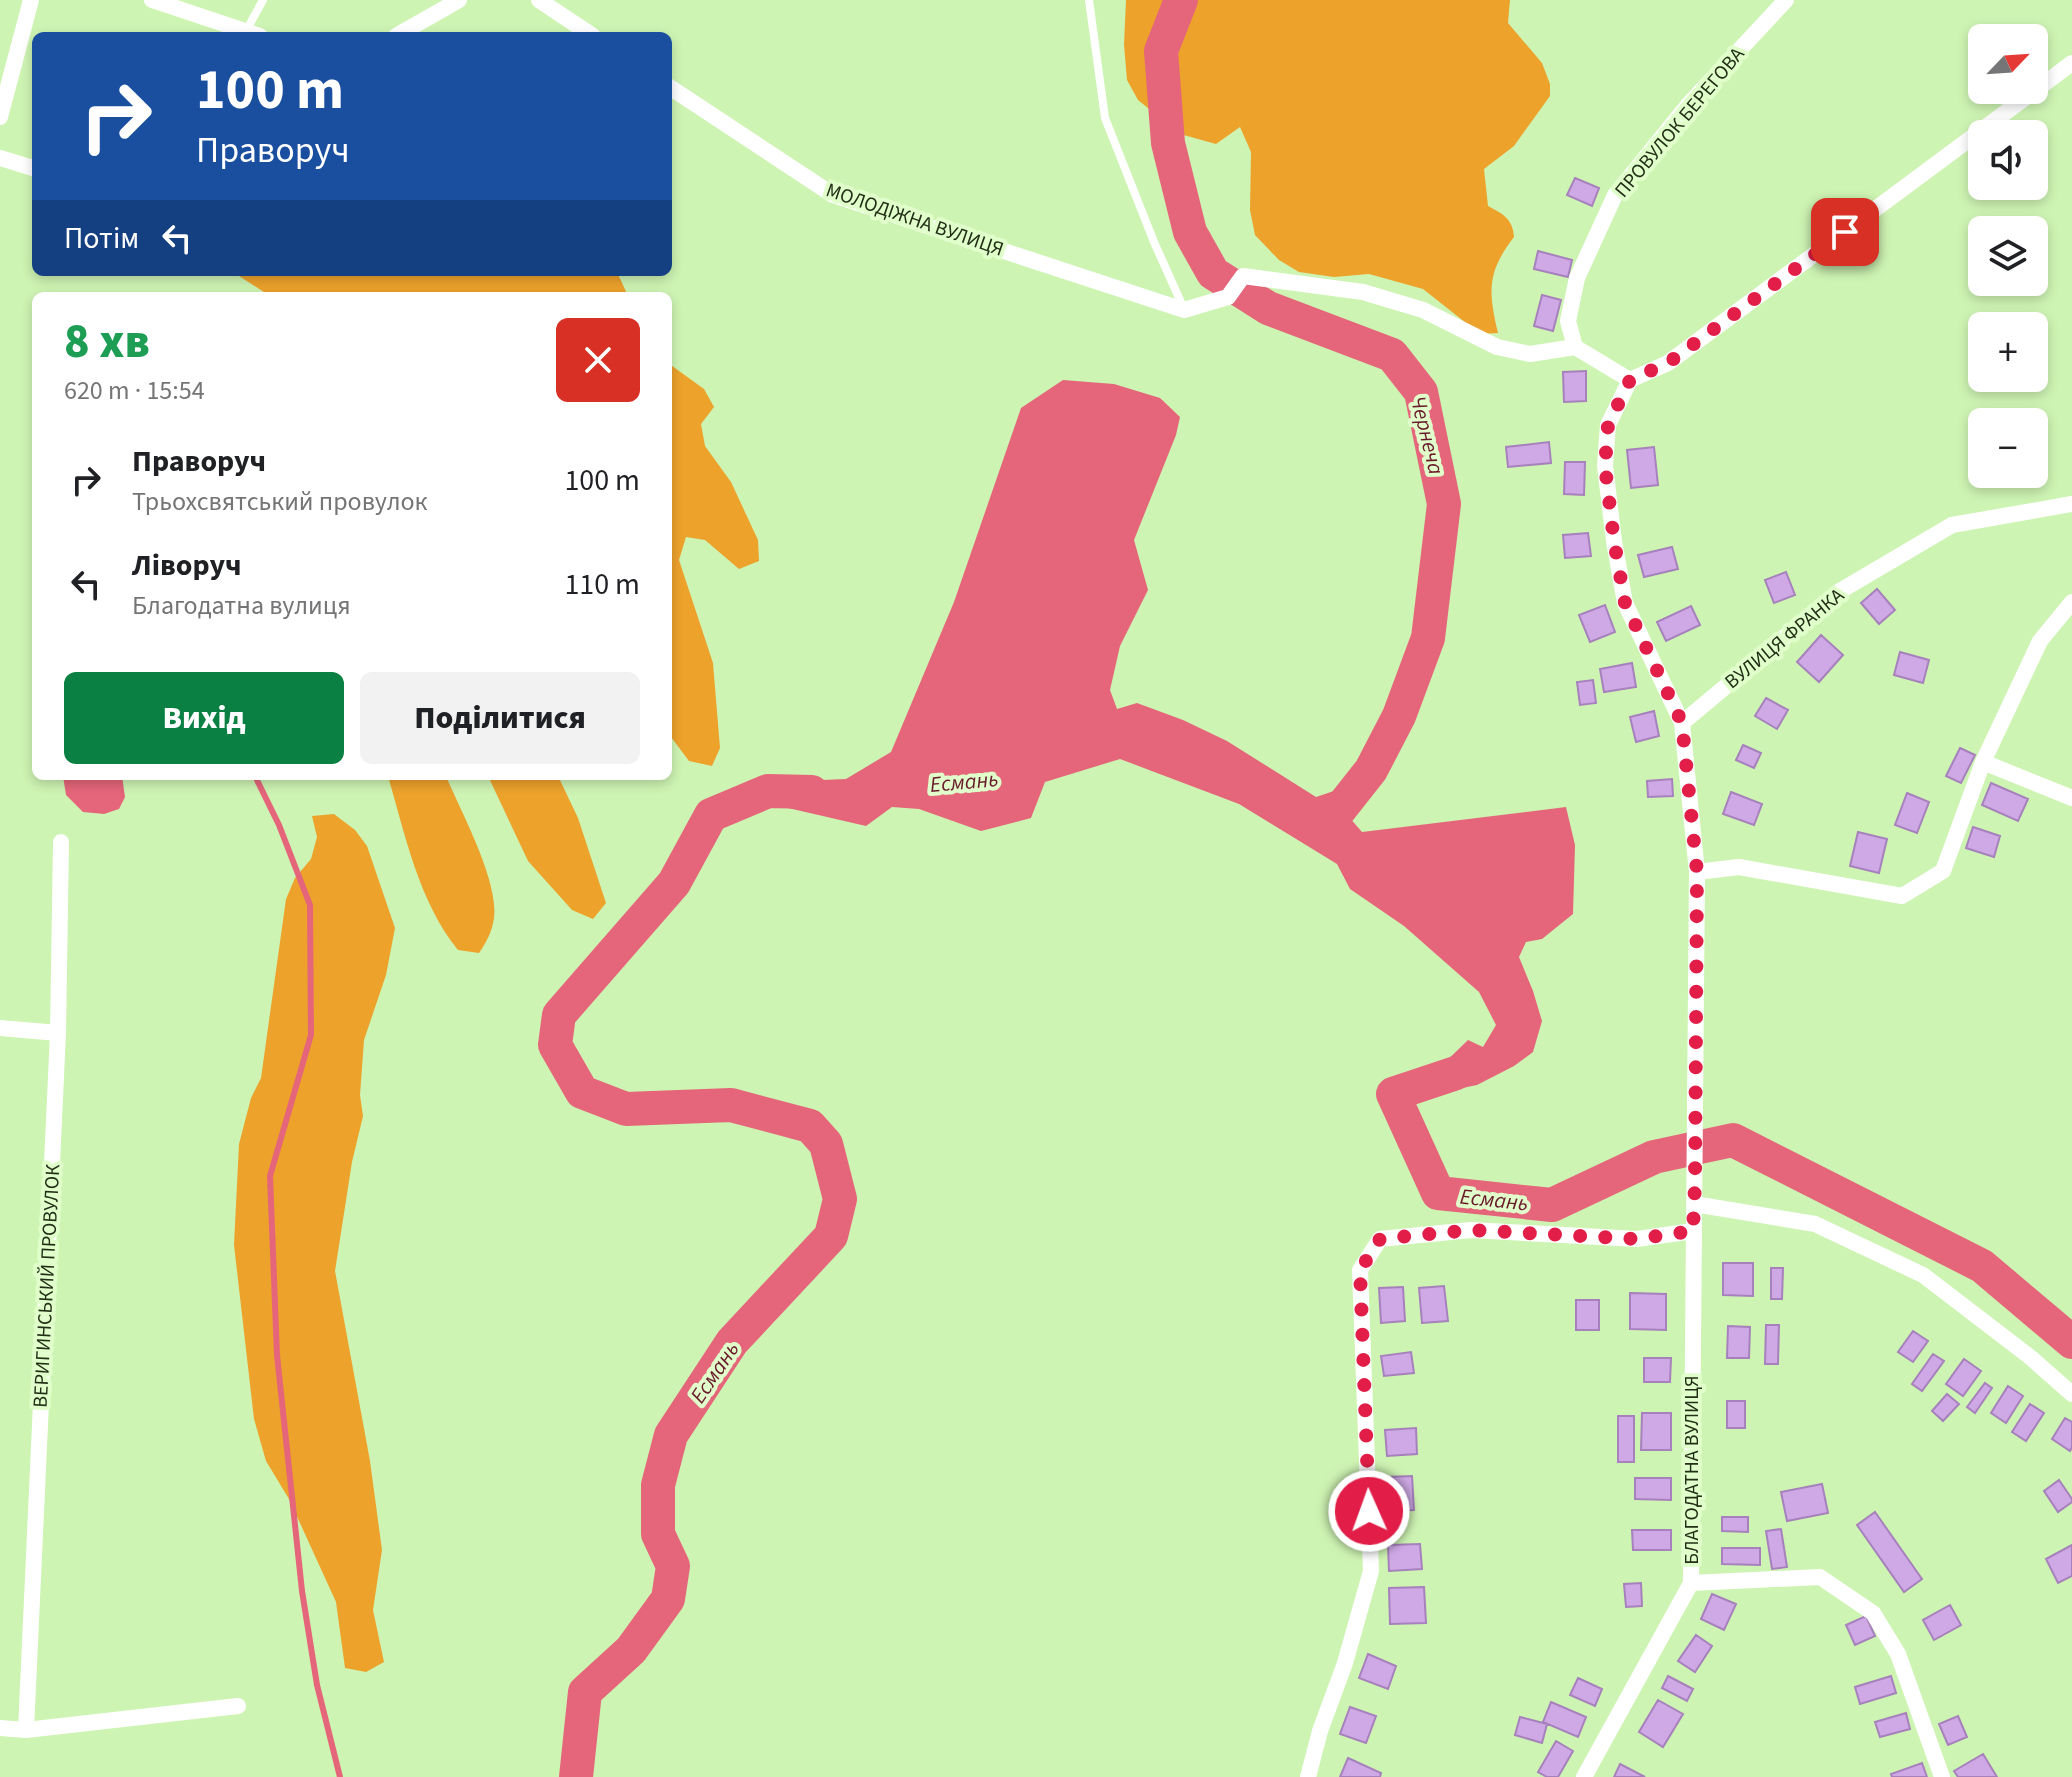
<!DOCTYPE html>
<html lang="uk">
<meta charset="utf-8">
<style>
:root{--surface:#fff;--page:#f2f2f2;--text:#202124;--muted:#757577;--accent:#0b8043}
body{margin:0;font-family:"Source Sans 3",sans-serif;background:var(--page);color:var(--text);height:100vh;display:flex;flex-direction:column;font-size:30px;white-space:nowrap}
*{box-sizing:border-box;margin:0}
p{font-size:26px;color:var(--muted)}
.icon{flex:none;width:44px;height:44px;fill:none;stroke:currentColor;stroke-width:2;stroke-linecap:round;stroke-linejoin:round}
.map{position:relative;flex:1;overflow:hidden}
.panel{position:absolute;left:32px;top:292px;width:640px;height:488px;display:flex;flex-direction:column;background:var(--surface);border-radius:12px;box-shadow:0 4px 12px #0003}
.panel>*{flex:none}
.hud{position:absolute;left:32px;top:32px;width:640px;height:244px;border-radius:12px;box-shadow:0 4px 12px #0003;background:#1a4fa0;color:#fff;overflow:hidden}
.needle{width:52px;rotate:65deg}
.controls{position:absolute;left:1968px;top:24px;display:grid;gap:16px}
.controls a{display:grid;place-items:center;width:80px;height:80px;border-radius:12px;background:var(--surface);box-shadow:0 4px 12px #0003;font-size:40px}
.pin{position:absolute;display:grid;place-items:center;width:68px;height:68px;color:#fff;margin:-34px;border-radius:16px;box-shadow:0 4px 12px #0006}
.me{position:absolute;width:88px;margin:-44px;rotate:358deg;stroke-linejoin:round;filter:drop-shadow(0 0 6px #0008)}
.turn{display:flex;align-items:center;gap:28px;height:168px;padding:0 32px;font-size:36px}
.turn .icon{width:104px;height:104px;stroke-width:2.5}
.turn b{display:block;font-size:56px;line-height:68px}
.then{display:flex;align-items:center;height:76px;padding:0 32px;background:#0003;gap:16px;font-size:30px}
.round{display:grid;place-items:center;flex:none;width:84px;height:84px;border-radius:12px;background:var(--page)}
.headline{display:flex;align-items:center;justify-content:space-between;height:136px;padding:0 32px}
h1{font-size:48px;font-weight:800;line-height:60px;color:#1e9e55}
.primary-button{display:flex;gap:16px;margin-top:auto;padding:16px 32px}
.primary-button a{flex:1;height:92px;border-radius:12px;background:var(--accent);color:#fff;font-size:32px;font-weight:800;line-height:92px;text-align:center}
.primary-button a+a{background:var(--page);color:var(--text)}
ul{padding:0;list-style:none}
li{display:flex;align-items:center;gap:24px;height:104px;padding:0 32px}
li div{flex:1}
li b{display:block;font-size:30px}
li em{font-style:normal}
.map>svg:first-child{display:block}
.green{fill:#eda22c}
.water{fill:#e5667a}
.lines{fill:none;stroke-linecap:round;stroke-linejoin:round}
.stream{stroke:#e5667a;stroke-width:6}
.river{stroke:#e5667a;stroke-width:34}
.building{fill:#cfa9e6;stroke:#a681bb;stroke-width:2}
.service{stroke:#fff;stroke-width:8}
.minor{stroke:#fff;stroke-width:16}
.route{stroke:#e11d48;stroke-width:14;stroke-dasharray:0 25.2}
.labels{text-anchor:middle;stroke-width:8;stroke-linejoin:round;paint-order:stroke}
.street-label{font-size:20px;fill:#212f16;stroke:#e0ffcb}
.water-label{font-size:22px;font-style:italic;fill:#6b1a2c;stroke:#e0ffcb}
</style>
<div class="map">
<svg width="2072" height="1777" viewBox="0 0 2072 1777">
<rect width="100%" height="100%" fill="#cef4b3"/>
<!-- green -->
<path class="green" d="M1126,0H1510L1508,23L1542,63L1550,84V96L1514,146L1484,169L1488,206C1503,214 1513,219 1514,237C1487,272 1488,291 1498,333L1480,334L1423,289L1369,274L1334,277L1299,272L1279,260L1255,235L1250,210L1251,152L1240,127L1216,144L1180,134L1138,100L1127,80L1124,45Z
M233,272H617L628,296H270Z
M668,363L704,389L714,407L701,424L705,446L731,482L758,540L759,561L739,569L705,540L686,537L679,560L713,663L720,748L712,766L689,761L668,733Z
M388,776H446C461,812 499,881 494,918C492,932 487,941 479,953L458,950C419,902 405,835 388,776Z
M488,776H558L578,818L606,903L593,919L572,910L528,861Z
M334,814L355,830L367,846L395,928L386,975L364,1040L360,1095L363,1116L352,1162L335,1271L370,1461L382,1550L373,1610L384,1662L366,1672L345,1668L336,1602L289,1499L266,1461L254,1419L234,1245L239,1144L251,1098L261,1078L286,899L295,878L311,859L317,837L312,816Z"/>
<!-- water -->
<path class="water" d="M1063,380L1114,384L1160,398L1180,417L1176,435L1134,540L1148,590L1120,646L1110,690L1117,709L1137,703L1183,720L1227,741L1316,797L1343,788L1342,809L1362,832L1566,807L1575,845L1573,914L1542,939L1526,942L1519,957L1533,991L1542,1021L1533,1052L1514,1066L1477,1085L1448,1091L1412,1088L1435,1072L1468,1040L1483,1047L1496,1025L1479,992L1404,926L1350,889L1337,864L1239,804L1120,759L1045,782L1031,818L981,831L919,809L892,807L866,826L775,805L768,791L798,781L846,779L891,752L954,602L1021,408Z
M63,776H122L125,797L119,809L104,814L83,812L66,795Z"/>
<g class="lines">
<!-- stream -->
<path class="stream" d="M255,776L279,825L310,905L311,1035L270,1176L277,1355L302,1591L317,1685L340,1777"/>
<!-- river -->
<path class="river" d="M1181,0L1161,51L1168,143L1190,232L1213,273L1268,308L1392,355L1421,392L1444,504L1428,638L1399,716L1371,770L1322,832
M1456,1073L1393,1094L1438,1193L1552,1205L1654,1157L1733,1140L1982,1266L2072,1342
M576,1777L585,1692L631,1650L668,1599L673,1566L658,1534V1485L671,1435L732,1342L831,1236L840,1199L826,1144L810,1126L731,1105L626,1109L582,1092L555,1045L559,1015L674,883L711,815L768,791L812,792"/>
</g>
<!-- building -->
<path class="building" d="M1575,178L1599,188L1592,206L1567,195Z
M1538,251L1572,260L1568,277L1534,269Z
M1542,295L1561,300L1553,331L1534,326Z
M1586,371V401L1564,402L1563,372Z
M1549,442L1551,463L1508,467L1506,447Z
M1654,447L1658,485L1631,488L1627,450Z
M1565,462H1585L1584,495L1564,494Z
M1588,533L1591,556L1565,558L1563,535Z
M1672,547L1678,569L1644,577L1638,555Z
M1786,572L1795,595L1774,603L1765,580Z
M1877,589L1895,610L1879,624L1861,603Z
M1605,605L1615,632L1590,642L1579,615Z
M1691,606L1700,625L1666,641L1657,622Z
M1821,635L1843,655L1819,682L1797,662Z
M1900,652L1929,660L1923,683L1894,675Z
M1632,663L1636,687L1604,692L1600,669Z
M1593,680L1596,703L1580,705L1577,682Z
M1766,698L1788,710L1777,729L1755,716Z
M1654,711L1659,736L1636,742L1630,717Z
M1743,745L1761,753L1754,768L1736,760Z
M1960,748L1975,755L1961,783L1946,776Z
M1672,779L1673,796L1648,797L1647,781Z
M1991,783L2028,799L2018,821L1982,805Z
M1731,792L1762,804L1754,825L1723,814Z
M1907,793L1929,802L1917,833L1895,825Z
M1973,827L2000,836L1994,857L1966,848Z
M1858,832L1887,839L1879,873L1850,866Z
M1723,1263H1753V1296L1723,1295Z
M1771,1268H1783L1782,1299H1771Z
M1444,1286L1448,1321L1422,1323L1419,1288Z
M1403,1287L1405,1321L1381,1323L1379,1288Z
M1630,1293L1666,1294V1330L1630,1329Z
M1576,1300H1599V1330H1576Z
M1766,1325H1779L1778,1364H1765Z
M1728,1326L1750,1327L1749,1358H1727Z
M1913,1331L1928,1341L1913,1362L1898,1352Z
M1411,1352L1414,1373L1384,1376L1381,1356Z
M1933,1354L1944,1361L1922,1391L1912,1384Z
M1644,1358H1671L1670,1382H1644Z
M1964,1359L1981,1371L1963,1396L1946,1384Z
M1985,1383L1992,1388L1975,1413L1967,1407Z
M2008,1386L2023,1396L2006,1423L1991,1413Z
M1947,1394L1959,1404L1943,1421L1932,1411Z
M1727,1401H1745V1428H1727Z
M2030,1404L2044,1413L2026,1441L2012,1432Z
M1642,1413H1671V1450H1641Z
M1618,1416H1634V1462H1618Z
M2065,1418L2072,1422V1447L2070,1451L2052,1439Z
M1416,1428L1417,1454L1387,1456L1385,1430Z
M1412,1476L1414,1510L1387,1511L1386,1477Z
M1635,1478H1671V1500L1635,1499Z
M2059,1480L2072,1499V1502L2058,1512L2044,1491Z
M1822,1484L1828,1513L1787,1521L1781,1492Z
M1875,1512L1922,1579L1904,1592L1857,1525Z
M1722,1517H1748V1532L1722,1531Z
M1781,1529L1787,1567L1772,1569L1766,1531Z
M1632,1530H1671V1550H1633Z
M1420,1544L1422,1569L1389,1571L1388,1545Z
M2072,1545V1576L2058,1583L2046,1559Z
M1722,1548H1760V1565L1722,1564Z
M1641,1583L1642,1606L1626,1607L1624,1584Z
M1424,1587L1426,1623L1390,1624L1389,1588Z
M1712,1594L1736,1604L1724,1630L1701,1619Z
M1950,1605L1961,1625L1934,1640L1923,1620Z
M1866,1616L1875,1636L1855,1645L1846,1625Z
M1696,1635L1712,1646L1695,1672L1678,1661Z
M1368,1654L1396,1666L1388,1689L1359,1678Z
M1668,1676L1693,1689L1687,1701L1662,1688Z
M1891,1676L1896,1693L1860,1704L1855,1687Z
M1578,1678L1602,1689L1595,1706L1570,1695Z
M1658,1700L1683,1714L1663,1747L1639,1732Z
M1551,1702L1586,1717L1578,1737L1543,1722Z
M1350,1707L1376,1716L1366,1743L1340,1734Z
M1906,1713L1910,1729L1880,1737L1875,1722Z
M1958,1716L1967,1737L1948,1745L1939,1724Z
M1520,1717L1547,1724L1542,1743L1515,1735Z
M1556,1741L1573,1751L1558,1777H1547L1538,1772Z
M1983,1754L1997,1777H1958L1954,1771Z
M1348,1758L1381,1773L1380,1777H1340Z
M1922,1763L1927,1777H1892L1891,1774Z
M1620,1764L1645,1777H1614Z"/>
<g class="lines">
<!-- service -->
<path class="service" d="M1089,0L1105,118L1154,242L1184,309
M246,31L263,0"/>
<!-- minor -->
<path class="minor" d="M152,0L260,36
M539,0L593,36
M396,36L459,0
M668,86L833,195L1184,310L1228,297L1243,276L1363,292L1423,310L1497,347L1530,354L1575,347L1630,380
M0,117L31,0
M0,158L36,169
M1575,347L1568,321L1577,278L1615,195L1688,105L1786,0
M1682,723L1840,591L1952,525L2072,504
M1983,762L2072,798
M1697,872L1739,867L1902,896L1943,871L1983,762L2040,641L2072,602
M0,1028L58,1033
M1694,1204L1815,1224L1923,1275L2030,1357L2072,1394
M1691,1583L1820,1577L1873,1613L1898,1654L1942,1777
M0,1728L26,1730L238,1706
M26,1730L58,1033L61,842
M1308,1777L1320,1731L1345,1663L1371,1571L1360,1270L1380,1239L1471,1230L1637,1239L1693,1231
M1584,1777L1691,1583L1697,872L1682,723L1625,603L1614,541L1605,466L1608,425L1630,380L1668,363L2072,63"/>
</g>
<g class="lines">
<!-- route -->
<path class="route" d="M1369,1511L1360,1270L1380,1239L1471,1230L1637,1239L1693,1231L1695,1184L1697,872L1682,723L1625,603L1614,541L1605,466L1608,425L1630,380L1668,363L1845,232"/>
</g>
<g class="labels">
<!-- street labels -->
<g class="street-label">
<text transform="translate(1679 122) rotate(-50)" y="7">ПРОВУЛОК БЕРЕГОВА</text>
<text transform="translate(915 219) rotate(19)" y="7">МОЛОДІЖНА ВУЛИЦЯ</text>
<text transform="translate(1784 638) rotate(-39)" y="7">ВУЛИЦЯ ФРАНКА</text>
<text transform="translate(46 1286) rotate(-87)" y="7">ВЕРИГИНСЬКИЙ ПРОВУЛОК</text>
<text transform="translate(1691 1470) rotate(-90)" y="7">БЛАГОДАТНА ВУЛИЦЯ</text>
</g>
<!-- water labels -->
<g class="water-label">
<text transform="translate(1428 435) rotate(76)" y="8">Чернеча</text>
<text transform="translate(964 781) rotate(-5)" y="8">Есмань</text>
<text transform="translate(1494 1199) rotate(6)" y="8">Есмань</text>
<text transform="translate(714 1372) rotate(-56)" y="8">Есмань</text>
</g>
</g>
</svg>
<div class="controls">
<a><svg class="needle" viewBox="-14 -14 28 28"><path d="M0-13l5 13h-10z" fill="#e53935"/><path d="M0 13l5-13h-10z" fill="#757577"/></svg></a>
<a><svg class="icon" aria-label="sound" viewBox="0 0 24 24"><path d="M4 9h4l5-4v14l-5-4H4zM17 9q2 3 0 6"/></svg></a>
<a><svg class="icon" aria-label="layers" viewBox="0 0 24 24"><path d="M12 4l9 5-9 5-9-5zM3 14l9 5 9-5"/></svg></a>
<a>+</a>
<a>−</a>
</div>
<div class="pin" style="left:1845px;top:232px;background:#d93025"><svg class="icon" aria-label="arrive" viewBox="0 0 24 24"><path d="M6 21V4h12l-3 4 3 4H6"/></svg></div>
<svg class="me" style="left:1369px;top:1511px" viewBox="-20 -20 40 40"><circle r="17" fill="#e11d48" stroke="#fff" stroke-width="3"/><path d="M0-11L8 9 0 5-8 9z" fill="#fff"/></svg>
<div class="hud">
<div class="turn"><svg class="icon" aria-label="right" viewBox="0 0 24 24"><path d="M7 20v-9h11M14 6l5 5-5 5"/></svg><div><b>100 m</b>Праворуч</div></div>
<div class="then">Потім<svg class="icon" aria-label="left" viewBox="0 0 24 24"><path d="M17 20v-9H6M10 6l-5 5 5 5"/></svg></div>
</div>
<section class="panel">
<div class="headline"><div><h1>8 хв</h1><p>620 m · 15:54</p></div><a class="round" style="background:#d93025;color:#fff"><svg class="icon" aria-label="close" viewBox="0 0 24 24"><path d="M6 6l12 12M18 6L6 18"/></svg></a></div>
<ul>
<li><svg class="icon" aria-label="right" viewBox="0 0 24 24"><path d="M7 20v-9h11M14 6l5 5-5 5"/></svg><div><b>Праворуч</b><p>Трьохсвятський провулок</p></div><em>100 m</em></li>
<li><svg class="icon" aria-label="left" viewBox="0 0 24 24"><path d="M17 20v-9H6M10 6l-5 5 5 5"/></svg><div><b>Ліворуч</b><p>Благодатна вулиця</p></div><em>110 m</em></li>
</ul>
<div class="primary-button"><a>Вихід</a><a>Поділитися</a></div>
</section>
</div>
